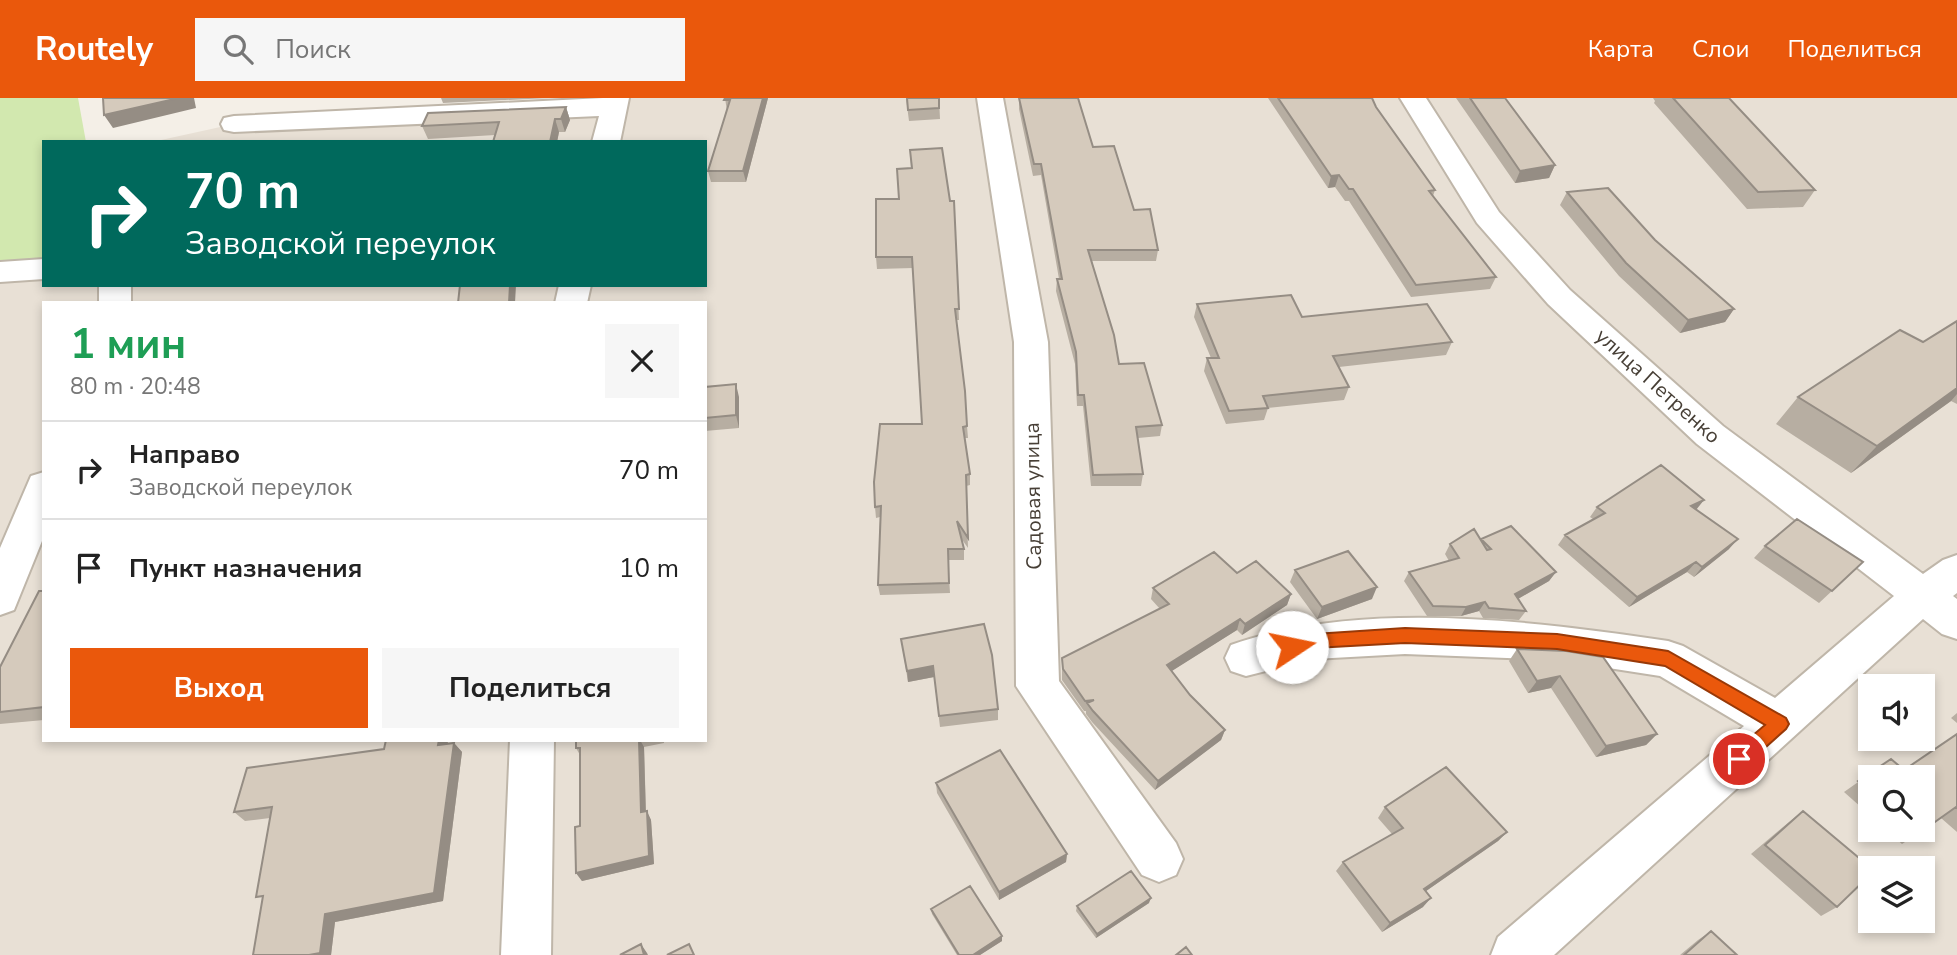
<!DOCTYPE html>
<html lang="ru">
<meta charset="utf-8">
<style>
:root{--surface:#fff;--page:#f6f6f6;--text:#222;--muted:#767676;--line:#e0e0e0;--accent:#ea580c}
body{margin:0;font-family:"Nunito Sans",sans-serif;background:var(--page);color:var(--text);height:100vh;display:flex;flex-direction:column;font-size:26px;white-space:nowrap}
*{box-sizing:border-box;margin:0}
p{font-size:23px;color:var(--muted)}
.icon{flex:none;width:38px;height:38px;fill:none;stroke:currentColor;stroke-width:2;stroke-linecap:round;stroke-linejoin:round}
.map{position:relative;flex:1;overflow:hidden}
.sheet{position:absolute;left:42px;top:203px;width:665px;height:441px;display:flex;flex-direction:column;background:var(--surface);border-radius:0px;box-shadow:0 4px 10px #0003}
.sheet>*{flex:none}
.guide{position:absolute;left:42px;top:42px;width:665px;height:147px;border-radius:0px;box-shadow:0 4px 10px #0003;background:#00695c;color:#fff;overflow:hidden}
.controls{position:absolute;left:1858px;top:576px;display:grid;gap:14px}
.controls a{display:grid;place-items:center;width:77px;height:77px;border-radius:0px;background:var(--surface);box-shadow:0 4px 10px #0003;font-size:35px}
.pin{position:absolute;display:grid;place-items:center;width:60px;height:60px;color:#fff;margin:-30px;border:4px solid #fff;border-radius:50%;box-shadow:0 2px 7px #0007}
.me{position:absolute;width:77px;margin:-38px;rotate:79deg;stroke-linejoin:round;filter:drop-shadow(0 0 5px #0008)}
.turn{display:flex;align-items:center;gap:24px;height:147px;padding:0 28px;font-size:32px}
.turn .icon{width:91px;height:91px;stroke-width:2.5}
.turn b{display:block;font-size:49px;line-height:60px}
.round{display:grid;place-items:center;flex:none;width:74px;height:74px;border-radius:0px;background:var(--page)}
.overview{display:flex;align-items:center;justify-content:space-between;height:119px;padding:0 28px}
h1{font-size:42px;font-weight:700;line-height:52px;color:#1e9e55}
.primary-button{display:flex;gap:14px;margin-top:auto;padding:14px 28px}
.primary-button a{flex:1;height:80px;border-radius:0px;background:var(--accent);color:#fff;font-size:28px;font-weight:700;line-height:80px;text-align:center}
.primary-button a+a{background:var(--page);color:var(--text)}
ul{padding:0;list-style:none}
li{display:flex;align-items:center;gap:21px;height:98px;padding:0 28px;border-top:2px solid var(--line)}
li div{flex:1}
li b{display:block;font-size:26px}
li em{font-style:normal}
header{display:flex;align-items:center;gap:42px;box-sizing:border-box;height:98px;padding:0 35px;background:var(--accent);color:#fff}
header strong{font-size:33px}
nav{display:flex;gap:38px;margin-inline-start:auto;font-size:24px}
.search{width:490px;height:63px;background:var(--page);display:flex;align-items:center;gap:18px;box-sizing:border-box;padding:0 24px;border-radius:0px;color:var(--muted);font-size:26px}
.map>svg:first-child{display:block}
.residential{fill:#e8e0d5;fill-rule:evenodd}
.green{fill:#d2e8af}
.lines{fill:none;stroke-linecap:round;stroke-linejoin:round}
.minor-casing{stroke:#bfb6a9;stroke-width:4}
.minor{fill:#fff;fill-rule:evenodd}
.wall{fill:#b7aea2}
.shaded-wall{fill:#958d84}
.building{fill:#d5cabc;stroke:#958d84;stroke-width:2}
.route{fill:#ea580c;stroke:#983908;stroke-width:2}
.labels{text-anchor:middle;stroke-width:6;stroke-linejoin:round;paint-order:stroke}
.street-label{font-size:21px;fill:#473f36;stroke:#fff}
</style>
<header>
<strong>Routely</strong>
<div class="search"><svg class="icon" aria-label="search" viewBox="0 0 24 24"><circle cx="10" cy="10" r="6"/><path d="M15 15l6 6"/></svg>Поиск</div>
<nav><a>Карта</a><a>Слои</a><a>Поделиться</a></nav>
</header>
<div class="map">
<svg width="1957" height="857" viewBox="0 0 1957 857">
<rect width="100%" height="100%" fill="#f4efe7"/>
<!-- residential -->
<path class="residential" d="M616,0H1957V857H0V174L44,171V187H705V44H152L234,26ZM44,205H705V642H44ZM1871,588H1923V640H1871ZM1871,679H1923V732H1871ZM1871,770H1923V822H1871Z"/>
<!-- green -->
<path class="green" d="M0,0H78L86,44H44V171L0,174Z"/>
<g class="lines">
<!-- minor casing -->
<g class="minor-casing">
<path id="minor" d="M603,0H629L620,44H592L599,18L234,34L224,32L221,26L224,20L234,18Z
M977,0H1003L1048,244L1059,583L1176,745L1183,761L1176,777L1159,784L1142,777L1016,588L1014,244Z
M1400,0H1426L1499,114L1570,192L1723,328L1923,476L1943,462L1957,457V495L1953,498L1957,501V541L1942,536L1923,521L1554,857H1491L1498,839L1744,628L1660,578L1557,562L1405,556L1314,561L1246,578L1231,573L1225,560L1231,547C1362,501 1533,523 1668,543L1683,548L1775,600L1894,498L1697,346L1548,206L1477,125Z
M44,161V181L0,184V164Z
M99,187H131V205H99Z
M559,187H591L587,205H555Z
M44,374V438L14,512L0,517V450L31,378Z
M510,642H554L551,857H501Z"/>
</g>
<!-- minor -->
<use href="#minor" class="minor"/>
</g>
<!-- wall -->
<path class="wall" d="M441,0H549L443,5Z
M725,0H768L746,84H711L708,73L727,13Z
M906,0H939L940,21L909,23Z
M1019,0L1093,49L1134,112L1158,152L1156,163H1092L1119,266L1162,327L1160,338L1138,340L1143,376L1141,388H1091L1083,308H1077L1075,266L1056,193L1057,181H1059L1041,77L1033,78L1019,11Z
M1268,0H1372L1376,9L1435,92L1433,98L1496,179L1490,191L1411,199L1349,103H1345L1335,89L1328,90Z
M1456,0H1505L1555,67L1549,80L1515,85Z
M1653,0H1729L1815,92L1803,109L1747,111L1654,5L1655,3Z
M566,9L570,22L565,34H559L557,44H493L495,37L428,41L422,28Z
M910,52L950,103H954L959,222H956L967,328L968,340H965L970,376V387L966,388L968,450L961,440L964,451V462H948L950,495L880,497L878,487L880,419L876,420L875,409L922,326L913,170L877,171L876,159L911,70Z
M1567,94L1655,142L1734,211L1725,224L1680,235L1619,178L1560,107Z
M1197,206L1302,219L1452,244L1446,257L1339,269L1349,289L1344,302L1268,310L1264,322L1226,326L1204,273L1207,260H1211L1194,219Z
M1957,223V306L1951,303L1851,375L1776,326L1798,299L1923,244Z
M705,289L739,299V330L705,333Z
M1597,409L1696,412L1729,451L1694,479L1687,474L1629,509L1558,447L1565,437L1593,421L1590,419Z
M1481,441L1556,474L1549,483L1518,501L1526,513L1519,522L1483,520L1479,513L1461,518H1427L1404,483L1409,474L1449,463L1445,456L1450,446Z
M1765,448L1863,464L1819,505L1754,460Z
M1295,472L1372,501L1317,521L1290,484Z
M1237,475L1291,496L1287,507L1242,537L1237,532L1171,573L1190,597L1225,632L1221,642L1155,692L1092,624L1086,616V613H1084L1062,582V560L1160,511L1151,501L1153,490Z
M44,493V622L0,626V569Z
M901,541L998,611V622L940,629L934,579L908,584Z
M1517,551L1657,636L1646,647L1596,659L1551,590L1528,595L1509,563Z
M1957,615V625L1951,620Z
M1957,636V734L1941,720L1902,746L1886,732H1923L1871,679V718L1844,694L1891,661L1904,672Z
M386,642H448V645H454L462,654L443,803L335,824L331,857H253L262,804L270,720L245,723L234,714L384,651Z
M576,642H664V645L644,649L646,713L651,722L654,766L582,783L576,775L580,728V657L576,650Z
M936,685L1067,756L1066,764L999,802L937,695Z
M1385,709L1507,734L1498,743L1426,793L1423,809L1382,834L1336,773L1343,764L1392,736L1378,720Z
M1803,713L1837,809L1821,818L1751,756L1789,724Z
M1149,805L1096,840L1076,813L1077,808Z
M931,811L1002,843L980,857H957L932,816Z
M1711,833L1737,857H1680L1698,842Z"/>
<!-- shaded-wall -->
<path class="shaded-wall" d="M179,0H194L196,10L113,30L104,17Z
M763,0H768L746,84L743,73Z
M566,9L570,22L565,34L561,21Z
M555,21L559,34L557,44H550Z
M1555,67L1549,80L1515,85L1520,73Z
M1339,77L1335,89L1328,90L1331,78Z
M510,187H516L515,205H509Z
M1734,211L1725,224L1680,235L1688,222Z
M736,286L739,299V330L736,317Z
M1957,290V296L1951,303L1851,375L1877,348Z
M1704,402L1696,412L1691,408Z
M1738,441L1729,451L1694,479L1702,469Z
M1696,464L1687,474L1629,509L1637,499Z
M1556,474L1549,483L1509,506L1515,496Z
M1377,489L1372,501L1317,521L1322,509Z
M1291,496L1287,507L1242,537L1245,526Z
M1485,504L1479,513L1461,518L1466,509Z
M1240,521L1237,532L1164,578L1167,567Z
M933,568L934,579L908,584L907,573Z
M1560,578L1551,590L1528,595L1537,583Z
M1225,632L1221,642L1155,692L1158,683Z
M1657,636L1646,647L1596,659L1606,648Z
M439,642H448L446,656L438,647Z
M639,642H640L644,649L646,723L641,714Z
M454,645L462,654L443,803L335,824L331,857H309L325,816Z
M647,713L651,722L654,766L582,783L576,775Z
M1507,734L1498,743L1416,800L1424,791Z
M1067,756L1066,764L999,802V794Z
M1151,800L1149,805L1096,840L1097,836Z
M1431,800L1423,809L1382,834L1390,825Z
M1002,838V843L980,857H973Z
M641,846L647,855L648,857H644Z"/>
<!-- building -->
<path class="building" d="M103,0H179L104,17Z
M725,0H763L743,73H708L730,2H724Z
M907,0H939V10L908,12Z
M1019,0H1078L1093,49L1114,48L1134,112L1150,111L1158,152H1088L1114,237L1119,266L1144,265L1162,327L1136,329L1143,376L1093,377L1084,297H1078L1076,254L1057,181H1062L1041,66H1034Z
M1278,0H1372L1376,9L1435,92L1429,93L1496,179L1416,187L1353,91H1349L1339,77L1331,78Z
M1470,0H1505L1555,67L1520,73Z
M1673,0H1729L1815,92L1758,94Z
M566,9L561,21H555L550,44H493L499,24L422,28L428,15Z
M942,50L950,103H954L959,211H955L965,293L967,328L963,329L970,376L966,377L968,440L957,423L964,451H948L949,485L878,487L881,408L875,409L874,384L880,326H922L912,159H876V101H899L897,71L912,70L910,52Z
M1608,90L1655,142L1734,211L1688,222L1626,165L1567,94Z
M460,187H510L509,205H458Z
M1291,197L1302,219L1427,206L1452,244L1333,258L1349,289L1263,298L1268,310L1229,313L1207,260H1219L1197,206Z
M1957,223V290L1877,348L1798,299L1900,232L1923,244Z
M736,286V317L705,320V289Z
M1661,367L1704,402L1691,408L1738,441L1702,469L1696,464L1637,499L1565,437L1605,415L1597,409Z
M1797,421L1863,464L1832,493L1765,448Z
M1511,428L1556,474L1515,496L1526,513L1489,510L1485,504L1466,509L1433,508L1409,474L1459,460L1450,446L1474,431L1487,452L1491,451L1481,441Z
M1348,453L1377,489L1322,509L1295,472Z
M1214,454L1237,475L1256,463L1291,496L1245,526L1240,521L1167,567L1190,597L1225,632L1158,683L1093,613L1087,605L1094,602L1085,603L1063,571L1062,560L1169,506L1153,490Z
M39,493H44V609L0,614V569Z
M984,526L992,557L998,611L939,618L933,568L907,573L901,541Z
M1517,551L1566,553L1603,559L1657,636L1606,648L1560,578L1537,583Z
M1957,636V710L1956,709L1918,736L1913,732H1923V679H1871V694L1858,683L1891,661L1904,672Z
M386,642H439L438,647L454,645L434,795L325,816L320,855L309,857H253L263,798L256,799L272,709L234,714L247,670L384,651Z
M576,642H639L641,714L647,713L649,758L576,775L575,729L580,728V650H576Z
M1000,652L1067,756L999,794L936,685Z
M1446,669L1507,734L1424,791L1431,800L1390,825L1343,764L1403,730L1385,709Z
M1803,713L1871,770V776L1837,809L1765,747Z
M1131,773L1151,800L1097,836L1077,808Z
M970,788L1002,838L973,857H959L931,811Z
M1711,833L1737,857H1684Z
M641,846L644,857H620Z
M689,846L694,857H667Z
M1186,849L1192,857H1176Z"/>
<!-- route -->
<path class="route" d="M1405,530L1557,536L1668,553L1786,620L1789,626L1786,631L1746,667L1739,670L1732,667L1730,661L1732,655L1765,627L1665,568L1557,551L1405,545L1314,550L1292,556L1285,554L1283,549L1285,543L1314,536Z"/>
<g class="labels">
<!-- street labels -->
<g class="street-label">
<text transform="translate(1658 288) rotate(42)" y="7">улица Петренко</text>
<text transform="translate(1033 398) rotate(-91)" y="7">Садовая улица</text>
</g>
</g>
</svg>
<div class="controls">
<a><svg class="icon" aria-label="sound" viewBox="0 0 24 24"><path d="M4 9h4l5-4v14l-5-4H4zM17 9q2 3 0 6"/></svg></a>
<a><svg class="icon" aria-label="search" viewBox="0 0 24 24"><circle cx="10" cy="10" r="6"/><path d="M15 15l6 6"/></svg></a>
<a><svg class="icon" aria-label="layers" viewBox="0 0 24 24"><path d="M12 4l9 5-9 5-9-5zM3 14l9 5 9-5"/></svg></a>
</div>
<div class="pin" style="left:1739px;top:661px;background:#d93025"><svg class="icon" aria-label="arrive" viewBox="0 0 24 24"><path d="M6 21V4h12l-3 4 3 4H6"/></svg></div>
<svg class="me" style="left:1292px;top:549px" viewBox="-20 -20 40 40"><circle r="19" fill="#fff"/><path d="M0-13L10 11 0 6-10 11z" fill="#ea580c"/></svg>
<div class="guide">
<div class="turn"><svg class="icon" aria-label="right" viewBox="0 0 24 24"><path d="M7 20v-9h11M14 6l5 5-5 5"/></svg><div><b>70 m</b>Заводской переулок</div></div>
</div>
<section class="sheet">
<div class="overview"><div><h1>1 мин</h1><p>80 m · 20:48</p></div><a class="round"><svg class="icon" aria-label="close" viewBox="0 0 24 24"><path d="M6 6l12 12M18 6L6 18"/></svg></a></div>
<ul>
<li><svg class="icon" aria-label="right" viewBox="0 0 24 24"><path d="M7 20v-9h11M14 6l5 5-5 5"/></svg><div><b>Направо</b><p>Заводской переулок</p></div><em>70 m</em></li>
<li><svg class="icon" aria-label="arrive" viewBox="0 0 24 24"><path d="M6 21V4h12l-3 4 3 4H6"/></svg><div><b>Пункт назначения</b></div><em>10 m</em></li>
</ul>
<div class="primary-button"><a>Выход</a><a>Поделиться</a></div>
</section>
</div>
